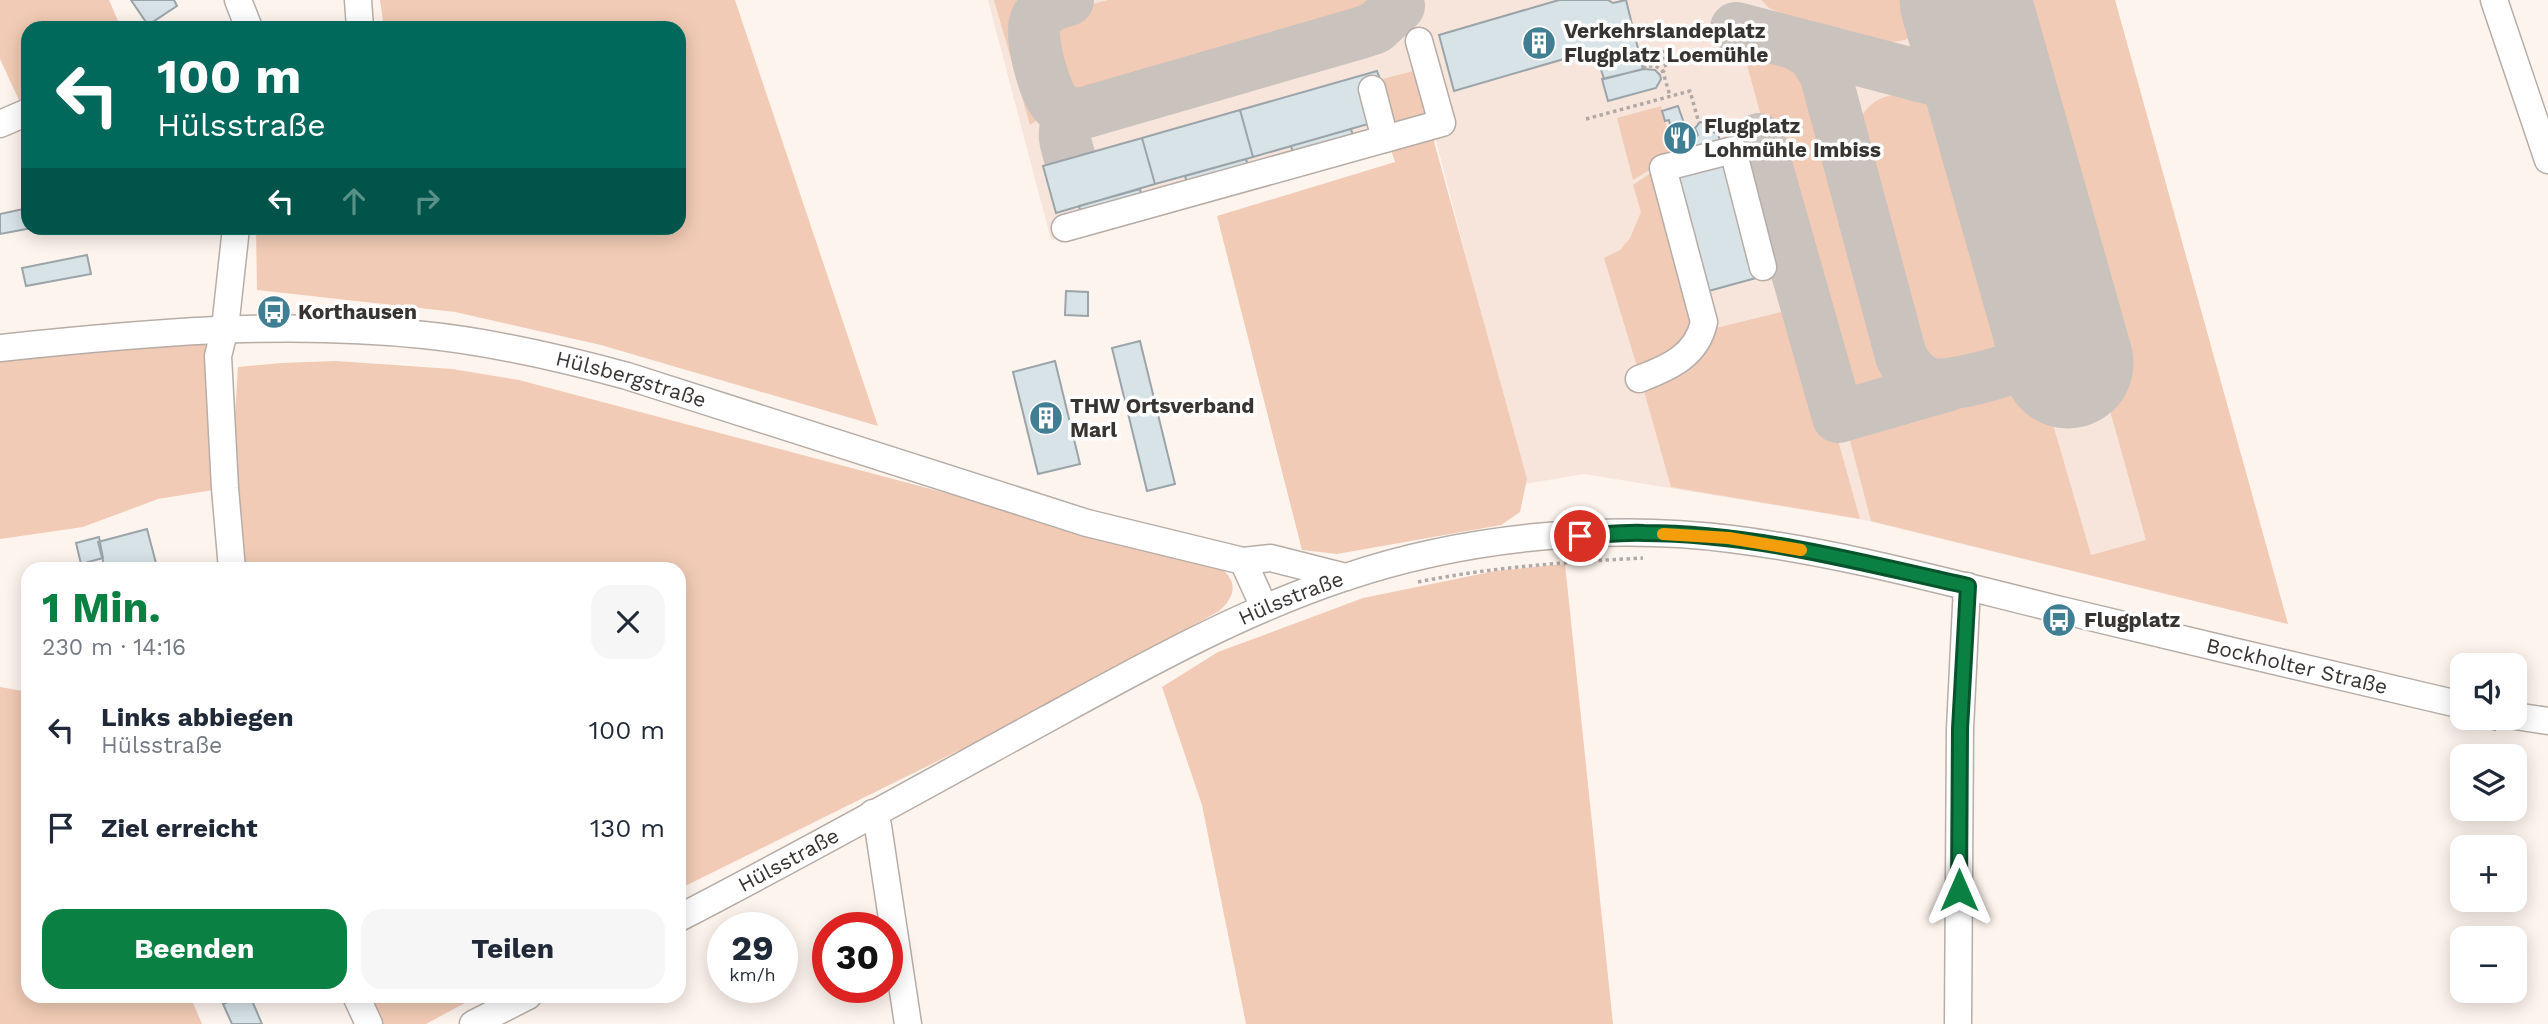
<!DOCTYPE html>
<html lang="de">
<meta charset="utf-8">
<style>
:root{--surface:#fff;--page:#f6f6f7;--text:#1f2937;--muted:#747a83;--accent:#0b8043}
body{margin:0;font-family:"Work Sans",sans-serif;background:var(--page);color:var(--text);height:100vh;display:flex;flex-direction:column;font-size:26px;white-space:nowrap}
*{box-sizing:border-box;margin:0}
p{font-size:23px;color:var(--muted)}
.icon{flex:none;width:38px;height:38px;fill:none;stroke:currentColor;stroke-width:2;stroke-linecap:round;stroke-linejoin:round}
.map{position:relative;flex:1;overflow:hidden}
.drawer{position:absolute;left:21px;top:562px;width:665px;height:441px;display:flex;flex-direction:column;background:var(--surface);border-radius:21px;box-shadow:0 4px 18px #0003}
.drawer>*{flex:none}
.banner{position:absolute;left:21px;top:21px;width:665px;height:214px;border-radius:21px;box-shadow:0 4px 18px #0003;background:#00695c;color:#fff;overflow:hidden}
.controls{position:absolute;left:2450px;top:653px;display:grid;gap:14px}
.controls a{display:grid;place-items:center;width:77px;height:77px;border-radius:14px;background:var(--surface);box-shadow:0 4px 18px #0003;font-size:35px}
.speed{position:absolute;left:707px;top:912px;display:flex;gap:14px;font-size:35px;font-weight:700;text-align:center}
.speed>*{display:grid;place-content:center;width:91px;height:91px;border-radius:50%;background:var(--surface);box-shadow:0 4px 18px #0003;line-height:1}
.speed small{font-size:18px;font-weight:400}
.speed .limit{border:10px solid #d22;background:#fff;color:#111}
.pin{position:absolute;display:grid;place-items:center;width:60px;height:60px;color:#fff;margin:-30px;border:4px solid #fff;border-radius:50%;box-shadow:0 2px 7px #0007}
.me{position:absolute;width:77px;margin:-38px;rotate:0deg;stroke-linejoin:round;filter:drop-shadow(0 0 5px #0008)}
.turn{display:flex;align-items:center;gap:24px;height:147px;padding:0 21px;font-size:32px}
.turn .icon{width:91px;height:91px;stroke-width:2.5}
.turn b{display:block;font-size:49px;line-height:60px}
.lanes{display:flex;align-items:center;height:66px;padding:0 21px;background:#0003;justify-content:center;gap:35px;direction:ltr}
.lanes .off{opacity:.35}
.round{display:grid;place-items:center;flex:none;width:74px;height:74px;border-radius:21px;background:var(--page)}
.head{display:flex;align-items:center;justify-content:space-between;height:119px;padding:0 21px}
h1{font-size:42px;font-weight:700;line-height:52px;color:var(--accent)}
.button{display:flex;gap:14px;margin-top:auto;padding:14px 21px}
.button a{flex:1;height:80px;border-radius:21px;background:var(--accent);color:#fff;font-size:28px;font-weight:700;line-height:80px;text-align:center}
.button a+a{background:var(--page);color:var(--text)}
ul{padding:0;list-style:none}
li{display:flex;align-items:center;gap:21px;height:98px;padding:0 21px}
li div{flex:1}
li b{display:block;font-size:26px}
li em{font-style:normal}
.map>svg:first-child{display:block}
.built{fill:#f7e5db}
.green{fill:#f1cbb5}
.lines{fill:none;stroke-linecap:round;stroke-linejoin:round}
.taxiway{stroke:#cac2bd;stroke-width:52}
.runway{stroke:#cac2bd;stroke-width:131}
.building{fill:#d7e3e7;stroke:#9aa4a9;stroke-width:2}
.minor-casing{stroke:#b6ada7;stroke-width:29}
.path{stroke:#b1a9a5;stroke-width:3.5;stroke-dasharray:3.5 3.5;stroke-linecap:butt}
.minor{stroke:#fff;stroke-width:26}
.route-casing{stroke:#07532c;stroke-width:18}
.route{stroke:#0b8043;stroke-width:12}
.slow{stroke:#f59e0b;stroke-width:12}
.labels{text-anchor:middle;stroke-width:7;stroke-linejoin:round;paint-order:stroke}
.poi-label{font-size:21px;font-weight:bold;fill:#383432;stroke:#fff;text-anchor:start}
.street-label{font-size:21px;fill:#383432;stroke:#fff}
</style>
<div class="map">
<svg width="2548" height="1024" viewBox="0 0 2548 1024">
<rect width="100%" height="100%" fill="#fef4ee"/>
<!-- built -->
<path class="built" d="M988,0H2115L2288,624L1860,519L1584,474L1525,484L1435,137L1051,240Z"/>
<!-- green -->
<path class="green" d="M0,0H109L121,28H28V112L25,113L0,59Z
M380,0H735L878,426L601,345L455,312L257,290L256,228H679V28H384Z
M994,0H1022L1026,12L1021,18L1019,31L1042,113L1039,119L1030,125Z
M1108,0H1380L1371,9L1359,16L1081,95C1074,95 1067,93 1061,87C1051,76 1039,32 1051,20C1061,10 1094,4 1108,0Z
M1761,0H1933L1931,14L1922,30L1905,40L1887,43L1791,18L1769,8Z
M1996,0H2115L2288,624L1871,521L1848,433L1850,427L2038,373L2091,555L2146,540Z
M1744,54C1767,60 1800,62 1814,83L1896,378C1893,396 1866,398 1851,402L1845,403L1838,398Z
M1417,70L1431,121L1391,132L1375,81Z
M1898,94C1921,97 1955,101 1968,122L2022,309C2023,347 2009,356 1975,366C1942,375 1924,371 1907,339L1856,151C1854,120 1866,98 1898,94Z
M1661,106L1674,155L1633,180L1617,118Z
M1433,138L1527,479L1520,512L1501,525L1337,554L1302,550L1217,216L1395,162L1390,147Z
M1658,168L1696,331L1639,373L1604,258L1620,250L1630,238L1641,212L1633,185Z
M1797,308L1804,319L1860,519L1671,487L1642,384L1708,330Z
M225,328V488L158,499L83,527L0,539V357Z
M336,361L452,369L519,380L1214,564C1237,577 1239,594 1219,611L1051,705L679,889V569H239L233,448L238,367L281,363Z
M1565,564L1613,1024H1246L1202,805L1162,687L1218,652L1363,598L1495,571Z
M0,687L28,692V996H190L202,1024H0Z
M370,996H478L426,1024H383Z"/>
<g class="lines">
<!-- taxiway -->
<path class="taxiway" d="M1068,0C1056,4 1043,7 1036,19C1028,33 1044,91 1055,103C1061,111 1069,113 1079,114
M1736,28L1970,89L1986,100L1999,119
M1796,44L1813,54L1825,73L1901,356C1908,370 1917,381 1932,384C1949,388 2012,370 2028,362C2034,359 2041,354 2045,348C2056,332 2051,313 2049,295
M1918,76C1963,72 1972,47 1967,6
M1759,139L1838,417L1949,385
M1070,158C1065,142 1060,129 1073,116L1360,33L1375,28L1399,6"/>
<!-- runway -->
<path class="runway" d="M1965,0L2068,363"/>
</g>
<!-- building -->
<path class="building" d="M131,0H174L177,6L148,25Z
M1559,0H1608L1613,3L1626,0L1643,69L1604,79L1595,50L1454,91L1439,35Z
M1644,69L1655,70L1660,75L1661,79L1656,88L1608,101L1602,79Z
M1377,71L1380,79L1375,122L1253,157L1240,110Z
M1678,106L1692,146L1689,147L1691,154L1675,158L1668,130L1671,129L1669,120L1665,121L1662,111Z
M1240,110L1253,157L1155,184L1142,138Z
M1700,122L1708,124L1710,132L1718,133L1720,142L1694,148L1692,141L1698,135L1695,128Z
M1351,129L1354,139L1294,156L1291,146Z
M1142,138L1155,184L1056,213L1043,166Z
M1727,156L1756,278L1705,292L1669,172Z
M1246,159L1249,169L1188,186L1185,176Z
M1140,189L1142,200L1082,217L1079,206Z
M28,208V228H32L0,234V214Z
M87,255L91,274L26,286L22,268Z
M1066,291L1088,292V316L1065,315Z
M1140,341L1175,484L1147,491L1112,348Z
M1055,361L1080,464L1038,474L1013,372Z
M147,529L157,567L105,569L98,542Z
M99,537L103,558L81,564L76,543Z
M241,996H250L262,1024H232L223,1004Z"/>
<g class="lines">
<!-- minor casing -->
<g class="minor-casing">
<g id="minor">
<path d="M238,0L249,28"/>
<path d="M358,0L360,28"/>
<path d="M2494,0L2548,160"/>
<path d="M1372,89L1385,139"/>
<path d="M0,124L28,112"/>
<path d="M1065,228L1442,123L1419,41"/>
<path id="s1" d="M0,348C142,333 282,320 424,335C493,342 561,358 627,376L1087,523L1243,561L1271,558L1346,577"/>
<path d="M1639,379C1668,368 1697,356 1704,322L1663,168L1733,150L1763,267"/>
<path d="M1243,561L1264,607"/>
<path d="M232,569L225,488L218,356L225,328L236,228"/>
<path d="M2515,716L2548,721"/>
<path d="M873,813L878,826L908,1024"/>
<path id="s2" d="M679,918C803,854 924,786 1047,719C1144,666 1240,612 1346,577C1464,537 1607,523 1731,539C1844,553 1954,584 2065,611C2197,643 2330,674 2462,705"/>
<path d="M356,996L369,1024"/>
<path d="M473,1024L528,996"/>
<path d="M1958,1024L1960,729L1967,586"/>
</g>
</g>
<!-- path -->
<path class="path" d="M1662,50L1666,68L1663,72
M1644,69L1645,66H1656L1663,72L1670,96
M1586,119L1690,91L1699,123
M1418,582C1492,567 1567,562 1643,558
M2472,725L2499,730
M550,1001L559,996"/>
<!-- minor -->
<use href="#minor" class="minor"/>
</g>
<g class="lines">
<!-- route casing -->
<g class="route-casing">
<path id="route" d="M1580,536C1601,535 1623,532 1644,533C1754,533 1862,563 1968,586L1960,729L1959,890"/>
</g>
<!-- route -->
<use href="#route" class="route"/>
<!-- slow -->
<path class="slow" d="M1663,534L1729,538L1801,550"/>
</g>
<!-- icons -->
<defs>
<g id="building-disc" transform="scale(1.75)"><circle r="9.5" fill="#407e93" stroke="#fff"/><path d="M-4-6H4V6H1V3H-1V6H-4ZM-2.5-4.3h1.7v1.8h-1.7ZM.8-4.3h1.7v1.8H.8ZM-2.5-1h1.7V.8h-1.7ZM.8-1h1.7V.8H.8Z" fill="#fff"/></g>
<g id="restaurant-disc" transform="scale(1.75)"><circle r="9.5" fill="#407e93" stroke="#fff"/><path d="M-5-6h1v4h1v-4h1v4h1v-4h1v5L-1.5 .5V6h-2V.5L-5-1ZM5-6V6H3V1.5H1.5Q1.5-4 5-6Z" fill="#fff"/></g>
<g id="bus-disc" transform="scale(1.75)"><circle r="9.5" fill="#407e93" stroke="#fff"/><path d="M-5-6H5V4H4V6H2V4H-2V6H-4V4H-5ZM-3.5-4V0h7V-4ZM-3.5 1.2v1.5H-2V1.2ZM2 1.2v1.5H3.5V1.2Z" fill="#fff"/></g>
</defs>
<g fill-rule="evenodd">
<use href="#building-disc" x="1539" y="43"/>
<use href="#restaurant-disc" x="1680" y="138"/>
<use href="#bus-disc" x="274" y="312"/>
<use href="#building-disc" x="1046" y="418"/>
<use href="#bus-disc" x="2059" y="620"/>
</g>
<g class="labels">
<!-- poi labels -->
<g class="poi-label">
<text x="1564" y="38">Verkehrslandeplatz<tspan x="1564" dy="24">Flugplatz Loemühle</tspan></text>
<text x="1704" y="133">Flugplatz<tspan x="1704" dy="24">Lohmühle Imbiss</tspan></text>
<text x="298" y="319">Korthausen</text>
<text x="1070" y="413">THW Ortsverband<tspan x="1070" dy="24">Marl</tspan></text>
<text x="2084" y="627">Flugplatz</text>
</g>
<!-- street labels -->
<g class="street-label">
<text dy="7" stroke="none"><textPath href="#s1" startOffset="637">Hülsbergstraße</textPath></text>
<text dy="7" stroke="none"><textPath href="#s2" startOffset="691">Hülsstraße</textPath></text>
<text dy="7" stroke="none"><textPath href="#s2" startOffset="1720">Bockholter Straße</textPath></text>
<text dy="7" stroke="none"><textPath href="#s2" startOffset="124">Hülsstraße</textPath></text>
</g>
</g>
</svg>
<div class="controls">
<a><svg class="icon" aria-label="sound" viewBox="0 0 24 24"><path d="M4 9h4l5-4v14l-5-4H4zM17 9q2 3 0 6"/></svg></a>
<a><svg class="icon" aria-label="layers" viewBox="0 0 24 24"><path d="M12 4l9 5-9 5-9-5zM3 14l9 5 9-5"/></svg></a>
<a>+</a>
<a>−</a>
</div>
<div class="speed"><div>29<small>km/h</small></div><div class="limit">30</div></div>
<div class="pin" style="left:1580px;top:536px;background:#d93025"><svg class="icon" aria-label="arrive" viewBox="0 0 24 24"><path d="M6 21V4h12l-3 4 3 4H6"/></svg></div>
<svg class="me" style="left:1959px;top:890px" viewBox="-20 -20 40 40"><path d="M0-17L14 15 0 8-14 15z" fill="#0b8043" stroke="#fff" stroke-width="4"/></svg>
<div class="banner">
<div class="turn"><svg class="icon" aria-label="left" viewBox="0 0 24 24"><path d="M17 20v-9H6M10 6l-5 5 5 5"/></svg><div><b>100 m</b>Hülsstraße</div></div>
<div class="lanes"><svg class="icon" aria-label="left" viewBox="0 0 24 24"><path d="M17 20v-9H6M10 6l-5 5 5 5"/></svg><svg class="icon off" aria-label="ahead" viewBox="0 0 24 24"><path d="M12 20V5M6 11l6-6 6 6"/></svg><svg class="icon off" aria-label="right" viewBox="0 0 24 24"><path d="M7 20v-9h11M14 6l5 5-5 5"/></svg></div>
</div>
<section class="drawer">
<div class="head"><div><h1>1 Min.</h1><p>230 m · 14:16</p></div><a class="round"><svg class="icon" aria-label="close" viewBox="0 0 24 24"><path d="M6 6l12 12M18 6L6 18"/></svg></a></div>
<ul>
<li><svg class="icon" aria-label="left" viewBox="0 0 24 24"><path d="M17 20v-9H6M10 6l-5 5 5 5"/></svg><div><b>Links abbiegen</b><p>Hülsstraße</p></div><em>100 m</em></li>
<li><svg class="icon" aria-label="arrive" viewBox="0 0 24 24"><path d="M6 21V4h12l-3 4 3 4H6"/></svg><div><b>Ziel erreicht</b></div><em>130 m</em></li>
</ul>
<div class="button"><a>Beenden</a><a>Teilen</a></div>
</section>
</div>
